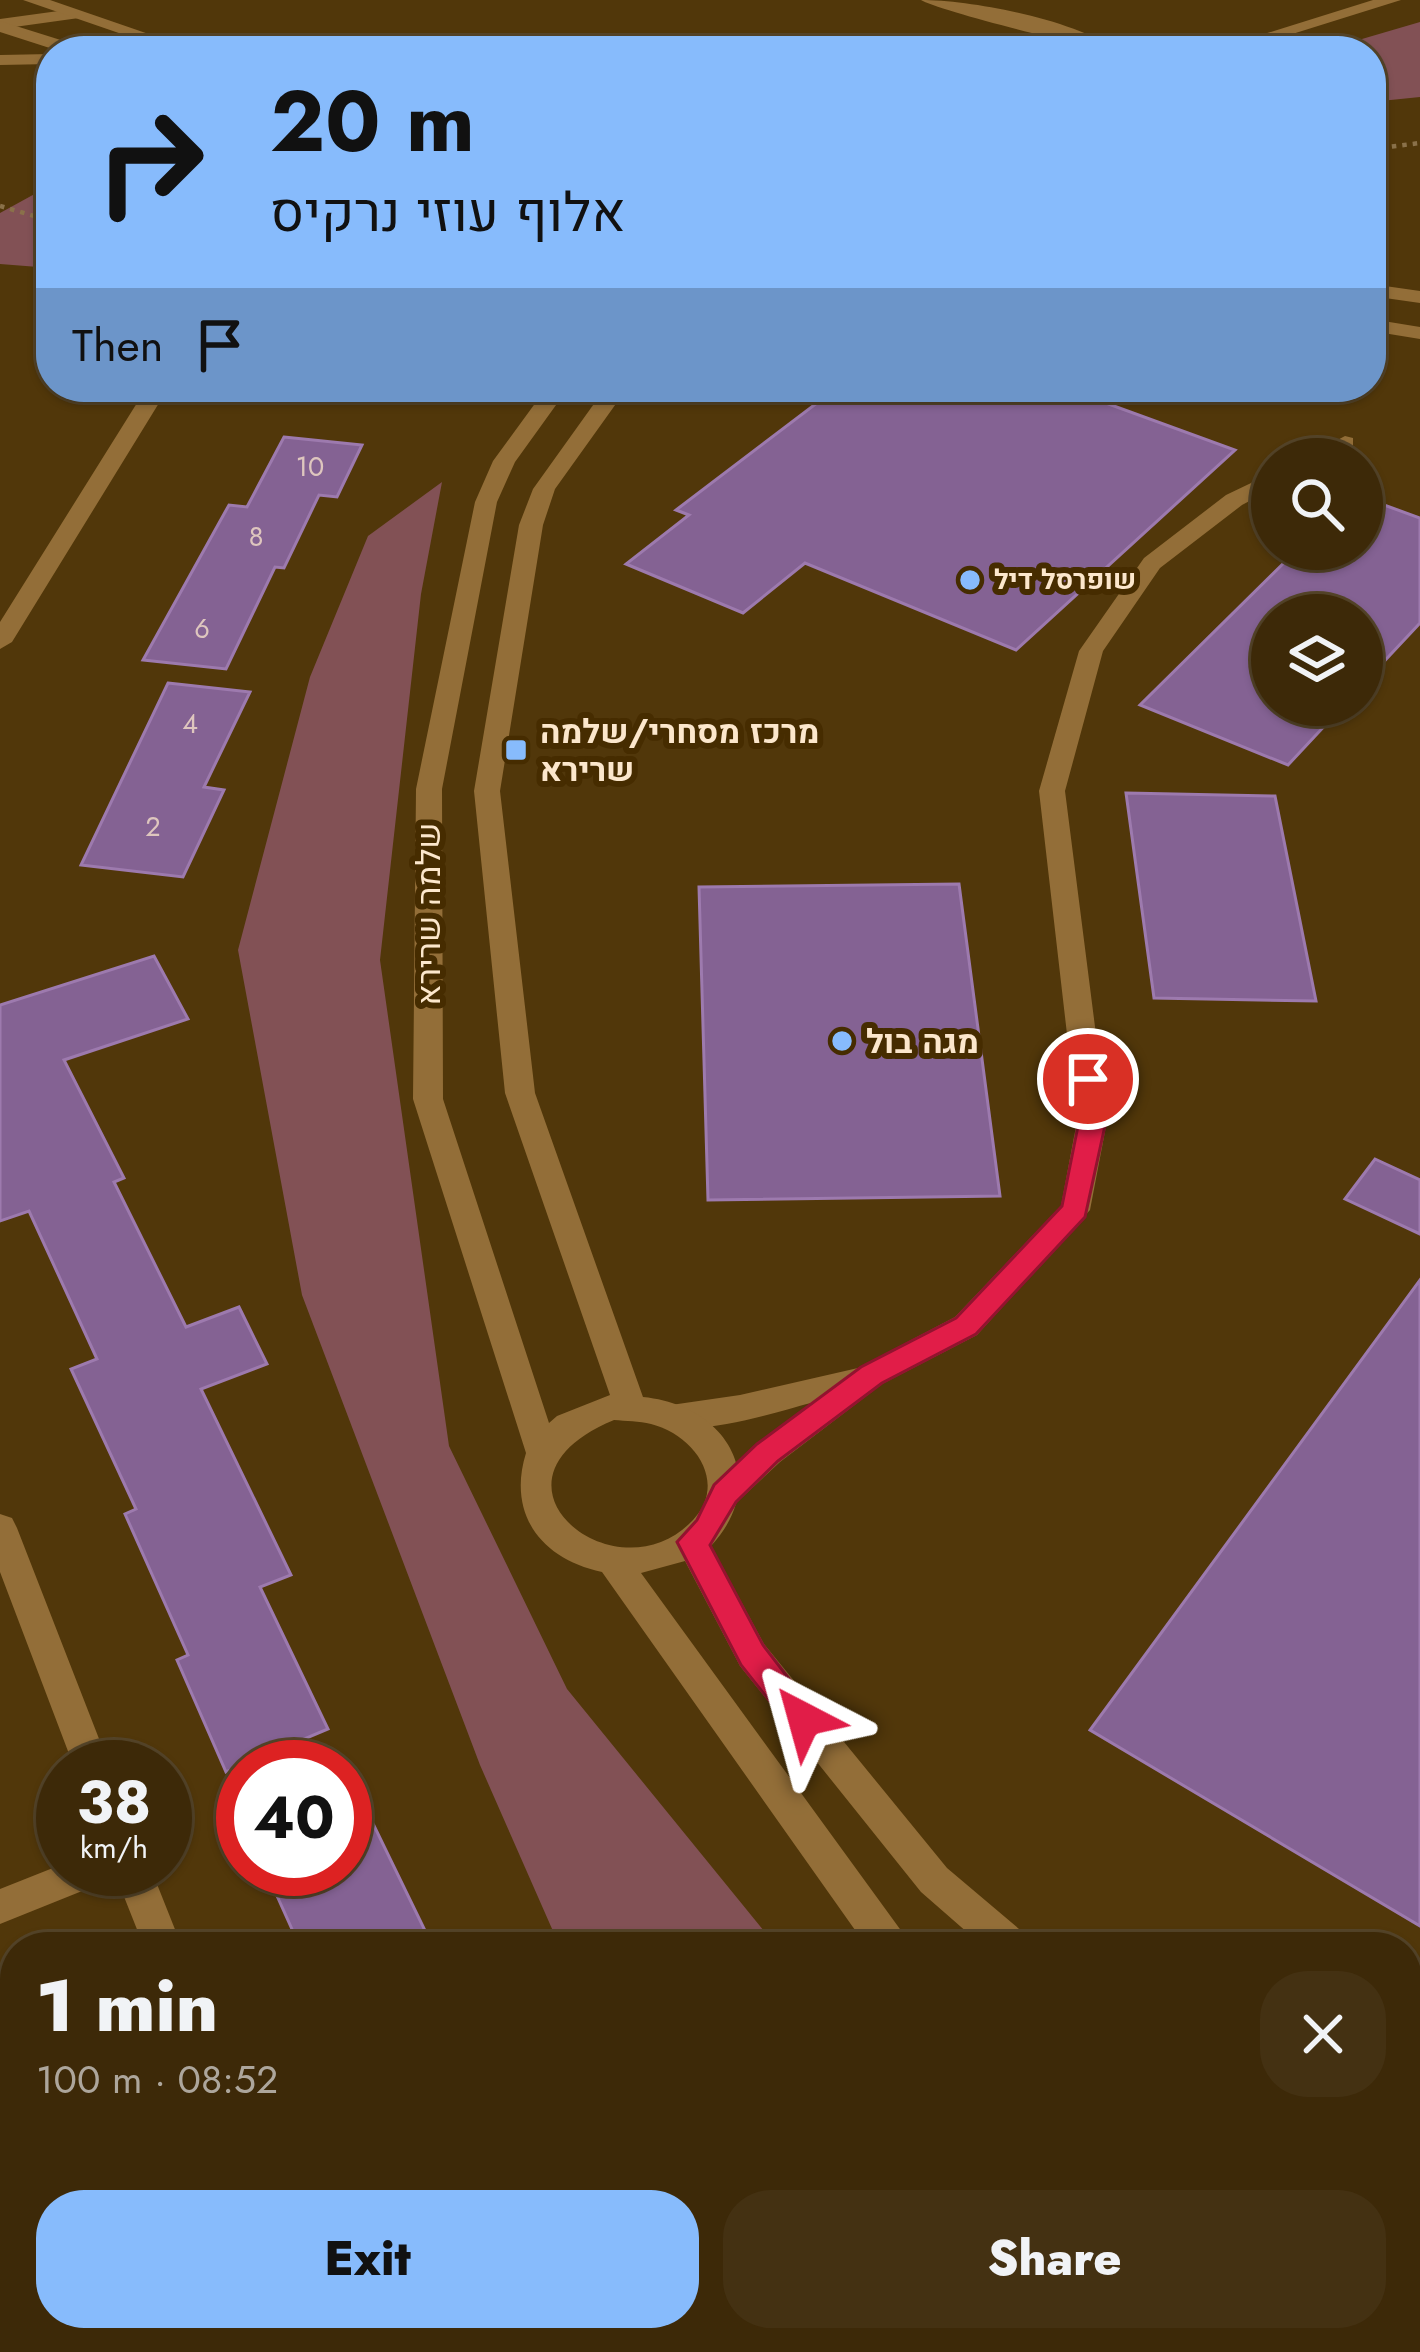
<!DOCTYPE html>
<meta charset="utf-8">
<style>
:root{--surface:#3d2908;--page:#443112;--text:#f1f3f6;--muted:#ada69c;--line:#564529;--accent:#87bbfc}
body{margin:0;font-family:Jost,Heebo,sans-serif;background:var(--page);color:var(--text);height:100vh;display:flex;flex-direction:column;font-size:45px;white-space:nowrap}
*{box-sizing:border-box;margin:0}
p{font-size:39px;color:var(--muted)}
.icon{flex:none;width:66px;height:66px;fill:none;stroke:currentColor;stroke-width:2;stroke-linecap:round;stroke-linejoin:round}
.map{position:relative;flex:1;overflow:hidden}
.side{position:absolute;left:0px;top:1932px;width:1422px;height:420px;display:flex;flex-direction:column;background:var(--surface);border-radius:48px 48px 0 0;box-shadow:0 3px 9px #0004,0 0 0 3px var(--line)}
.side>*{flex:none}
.top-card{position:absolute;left:36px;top:36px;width:1350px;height:366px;border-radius:48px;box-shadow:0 3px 9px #0004,0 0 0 3px var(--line);background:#87bbfc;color:#111;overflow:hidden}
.controls{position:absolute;left:1251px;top:438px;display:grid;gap:24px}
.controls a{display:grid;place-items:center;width:132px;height:132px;border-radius:50%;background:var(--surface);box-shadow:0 3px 9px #0004,0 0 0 3px var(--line);font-size:60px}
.speed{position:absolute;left:36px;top:1740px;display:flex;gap:24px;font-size:60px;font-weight:700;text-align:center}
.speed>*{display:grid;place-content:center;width:156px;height:156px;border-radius:50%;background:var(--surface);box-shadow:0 3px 9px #0004,0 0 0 3px var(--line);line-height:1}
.speed small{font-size:30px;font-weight:400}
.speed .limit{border:18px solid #d22;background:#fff;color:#111}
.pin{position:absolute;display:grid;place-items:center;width:102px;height:102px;color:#fff;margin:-51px;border:6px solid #fff;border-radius:50%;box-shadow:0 3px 12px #0007}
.me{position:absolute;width:132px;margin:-66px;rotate:321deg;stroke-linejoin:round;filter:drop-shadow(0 0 9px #0008)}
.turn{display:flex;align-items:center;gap:42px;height:252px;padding:0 36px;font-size:54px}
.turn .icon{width:156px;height:156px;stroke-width:2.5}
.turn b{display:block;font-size:84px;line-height:102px}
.then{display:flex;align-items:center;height:114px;padding:0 36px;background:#0003;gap:24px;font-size:45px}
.round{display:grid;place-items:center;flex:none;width:126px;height:126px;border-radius:48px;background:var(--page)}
.overview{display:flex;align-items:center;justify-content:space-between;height:204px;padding:0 36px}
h1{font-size:72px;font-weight:800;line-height:90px}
.cta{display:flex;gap:24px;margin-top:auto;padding:24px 36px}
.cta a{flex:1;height:138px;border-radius:48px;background:var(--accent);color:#111;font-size:48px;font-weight:800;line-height:138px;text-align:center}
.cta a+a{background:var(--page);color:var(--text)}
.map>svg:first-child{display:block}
.green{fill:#825155}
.building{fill:#846293;stroke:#9d7aae;stroke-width:3}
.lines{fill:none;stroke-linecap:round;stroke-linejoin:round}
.path{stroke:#8a714a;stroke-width:4.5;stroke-dasharray:4.5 6;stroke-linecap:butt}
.minor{fill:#936e38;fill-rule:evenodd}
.tertiary{fill:#936e38;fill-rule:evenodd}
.secondary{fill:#936e38;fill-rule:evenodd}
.route{fill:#e11d48;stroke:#92132f;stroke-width:3}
.poi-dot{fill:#87bbfc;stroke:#462c00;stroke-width:4.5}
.labels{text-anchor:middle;stroke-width:12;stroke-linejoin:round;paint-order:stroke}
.number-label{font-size:27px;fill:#dec6be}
.far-poi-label{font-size:27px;font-weight:bold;fill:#fce7cc;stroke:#462c00;text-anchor:start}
.poi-label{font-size:33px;font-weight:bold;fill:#fce7cc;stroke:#462c00;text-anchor:start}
.street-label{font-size:33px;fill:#fce7cc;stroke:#462c00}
</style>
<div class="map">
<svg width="1420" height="2352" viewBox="0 0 1420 2352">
<rect width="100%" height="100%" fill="#51370a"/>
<!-- green -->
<path class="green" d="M1420,22V97L1371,102V51H1321Z
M51,185V268L0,264V213Z
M442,482L421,594L380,960L449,1446L567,1689L777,1947H560L480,1765L302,1295L238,950L310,677L368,536Z
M714,2337H1161L1177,2352H717Z"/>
<!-- building -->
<path class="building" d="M838,387H1062L1235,450L1016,650L805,563L743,613L626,564L689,515L676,510Z
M284,437L362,445L337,497L319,495L284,568L275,567L226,669L143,660L229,505L247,507Z
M1362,497L1420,518V623L1362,685V615H1272V705H1344L1288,765L1140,705L1298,549H1362Z
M168,683L250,692L204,787L224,790L183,877L81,865Z
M1126,793L1275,796L1316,1001L1154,998Z
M959,884L1000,1196L708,1200L699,887Z
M154,956L188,1019L64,1060L124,1178L114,1182L186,1327L239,1307L267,1364L201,1389L291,1575L260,1587L328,1729L226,1772L177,1660L188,1655L125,1514L136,1509L71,1369L97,1359L29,1211L0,1221V1005Z
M1375,1159L1420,1180V1234L1345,1199Z
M1420,1280V1926L1090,1730Z
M345,1766L433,1947H300L265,1869H345Z"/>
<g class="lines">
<!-- path -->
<path class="path" d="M1371,149L1420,143
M0,206L51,221"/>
<!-- minor -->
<path class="minor" d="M921,0C972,0 1077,20 1117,51C1097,51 936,10 921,0Z
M147,387L167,390L12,642L0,649V622Z
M1345,436L1353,438V448L1330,459H1302Z
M1272,473V489L1242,505L1160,568L1103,651L1065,791L1107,1121L1090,1210L977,1335L882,1384L780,1462L736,1503L724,1507L712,1503L707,1493L712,1483L811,1403C772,1413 702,1437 664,1424L659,1415L664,1406L740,1395L858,1368L955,1317L1061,1206L1077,1121L1039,791L1079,651L1144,558L1226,495Z
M0,1514L12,1518L17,1528L110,1767H74L0,1572Z
M63,1864V1869H113L107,1881L0,1924V1889Z
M113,1869H151L182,1947H144Z
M259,2337H301L302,2352H260Z"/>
<!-- tertiary -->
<path class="tertiary" d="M1373,0H1401L1238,51H1210Z
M73,9L82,14L79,18L0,29V19Z
M51,54V64L0,65V55Z
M547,387H569L515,462L497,502L442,789L443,1099L549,1423L557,1416L610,1395L505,1093L474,791L519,525L533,489L606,387H628L555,489L543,525L500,791L535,1093L643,1397C726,1405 772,1480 711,1546L764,1644L947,1868L1025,1934L1031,1947H984L921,1892L740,1666L685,1561L641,1573L913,1947H867L602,1572C541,1559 507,1514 526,1453L413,1099L416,789L475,502L493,461ZM614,1420C626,1421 639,1421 651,1424C695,1435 728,1483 693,1520C617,1602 466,1481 614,1420Z
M1407,2276L1420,2281V2330L1407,2325Z
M1310,2337H1362L1368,2352H1316Z"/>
<!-- secondary -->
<path class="secondary" d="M23,0H50L198,51H171Z
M0,21L83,47L86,51H59L0,32Z
M1371,284L1420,291V303L1371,296Z
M1371,319L1420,327V339L1371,331Z"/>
</g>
<!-- route -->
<path class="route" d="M1088,1070L1101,1079L1106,1121L1085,1217L976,1334L882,1383L778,1461L736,1502L710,1545L763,1645L820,1719L815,1729L804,1733L792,1729L741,1665L677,1542L697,1520L714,1485L757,1444L861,1367L956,1318L1062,1206L1079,1121L1075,1079Z"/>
<!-- markers -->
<g class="poi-dot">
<circle cx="970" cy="580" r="12"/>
<rect x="504" y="738" width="24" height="24" rx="6"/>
<circle cx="842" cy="1041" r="12"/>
</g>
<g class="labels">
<!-- number labels -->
<g class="number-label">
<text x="310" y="476">10</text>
<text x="256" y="546">8</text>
<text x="202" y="638">6</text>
<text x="190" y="733">4</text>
<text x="153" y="836">2</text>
</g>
<!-- far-poi labels -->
<g class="far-poi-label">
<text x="994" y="589">שופרסל דיל</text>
</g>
<!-- poi labels -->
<g class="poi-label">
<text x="540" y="743">מרכז מסחרי/שלמה<tspan x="540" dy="38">שרירא</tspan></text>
<text x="866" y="1053">מגה בול</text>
</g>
<!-- street labels -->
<g class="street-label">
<text transform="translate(428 914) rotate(-90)" y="12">שלמה שרירא</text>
</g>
</g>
</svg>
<div class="controls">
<a><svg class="icon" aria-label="search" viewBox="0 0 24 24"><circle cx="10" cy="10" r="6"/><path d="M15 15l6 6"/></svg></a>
<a><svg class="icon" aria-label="layers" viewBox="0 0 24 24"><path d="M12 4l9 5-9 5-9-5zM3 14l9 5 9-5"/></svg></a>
</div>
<div class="speed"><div>38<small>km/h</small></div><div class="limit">40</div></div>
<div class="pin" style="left:1088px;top:1079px;background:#d93025"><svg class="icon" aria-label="arrive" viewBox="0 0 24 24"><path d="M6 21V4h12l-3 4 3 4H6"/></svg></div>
<svg class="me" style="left:804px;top:1719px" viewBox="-20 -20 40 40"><path d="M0-17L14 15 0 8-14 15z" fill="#e11d48" stroke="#fff" stroke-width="4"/></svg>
<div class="top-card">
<div class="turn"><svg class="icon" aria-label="right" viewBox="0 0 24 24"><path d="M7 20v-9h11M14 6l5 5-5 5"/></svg><div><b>20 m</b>אלוף עוזי נרקיס</div></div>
<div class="then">Then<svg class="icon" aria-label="arrive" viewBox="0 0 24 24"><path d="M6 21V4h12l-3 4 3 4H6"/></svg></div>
</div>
<section class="side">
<div class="overview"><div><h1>1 min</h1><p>100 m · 08:52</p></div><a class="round"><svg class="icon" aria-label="close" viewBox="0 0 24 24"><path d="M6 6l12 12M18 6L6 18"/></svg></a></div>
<div class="cta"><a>Exit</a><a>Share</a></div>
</section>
</div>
